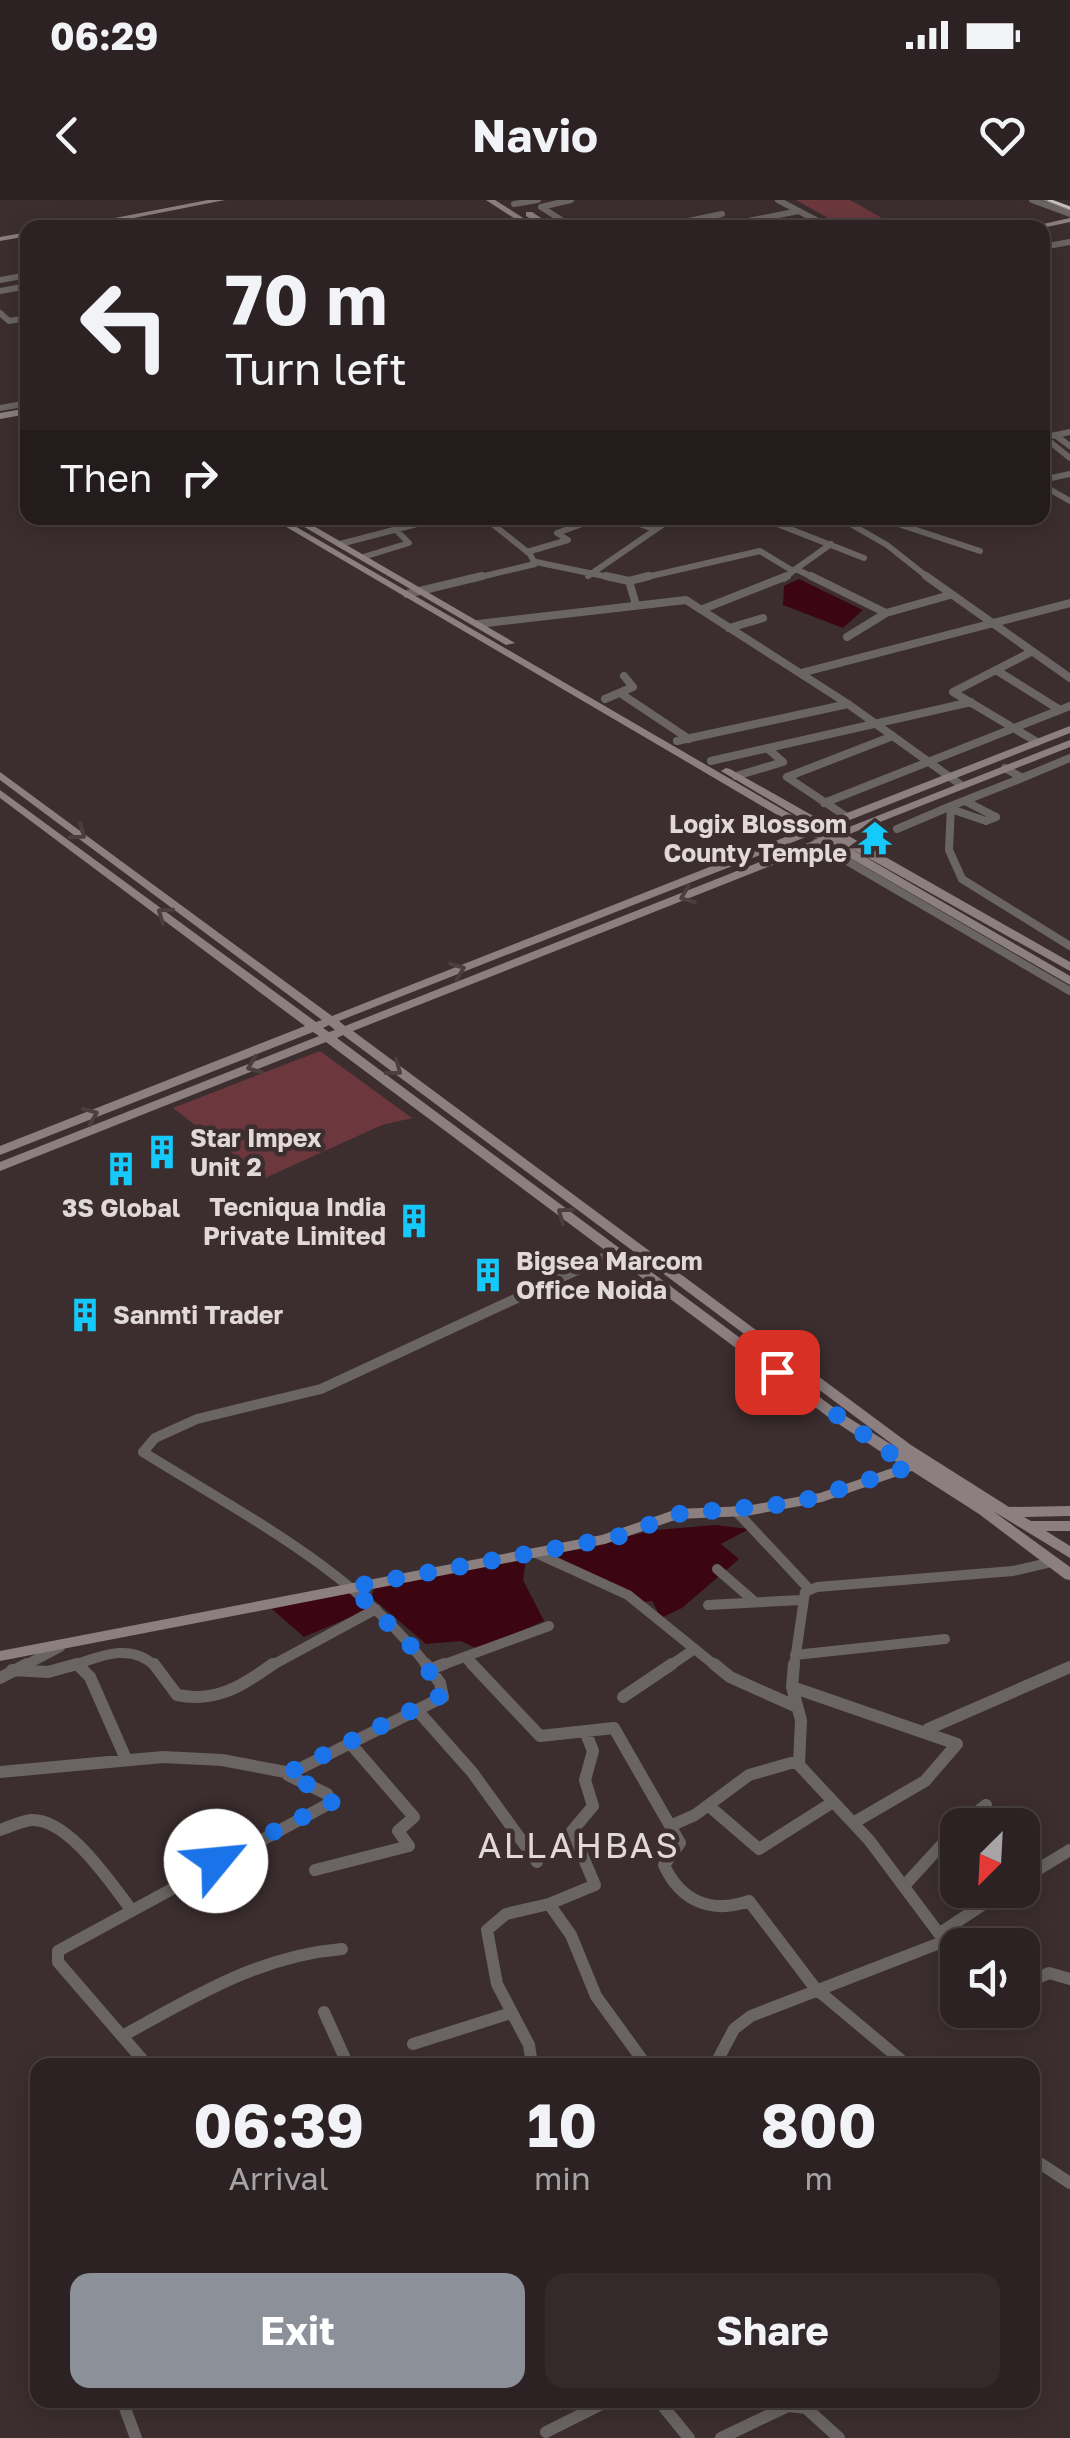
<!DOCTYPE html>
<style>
:root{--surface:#2d2223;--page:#352a2b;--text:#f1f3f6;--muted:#a7a4a6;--line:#483f41;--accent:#8c9099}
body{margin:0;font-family:"Golos Text",sans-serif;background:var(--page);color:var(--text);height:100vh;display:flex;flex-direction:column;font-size:38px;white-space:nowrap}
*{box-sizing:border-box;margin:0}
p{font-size:32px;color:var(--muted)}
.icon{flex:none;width:55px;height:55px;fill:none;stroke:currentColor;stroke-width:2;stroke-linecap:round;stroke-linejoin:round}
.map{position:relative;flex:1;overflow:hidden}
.drawer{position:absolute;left:30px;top:1858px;width:1010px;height:350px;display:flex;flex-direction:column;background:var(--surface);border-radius:20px;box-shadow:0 5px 25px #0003,0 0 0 2px var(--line)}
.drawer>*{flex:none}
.top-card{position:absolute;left:20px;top:20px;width:1030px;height:305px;border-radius:20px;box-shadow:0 5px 25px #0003,0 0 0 2px var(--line);background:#2d2223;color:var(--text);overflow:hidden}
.needle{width:65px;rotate:204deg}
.fabs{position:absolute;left:940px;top:1608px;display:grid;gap:20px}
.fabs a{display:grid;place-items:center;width:100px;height:100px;border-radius:20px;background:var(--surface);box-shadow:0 5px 25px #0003,0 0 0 2px var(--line);font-size:50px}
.pin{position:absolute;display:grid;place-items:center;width:85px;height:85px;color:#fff;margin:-42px;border-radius:20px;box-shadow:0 5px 15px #0006}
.me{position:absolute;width:110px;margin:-55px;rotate:62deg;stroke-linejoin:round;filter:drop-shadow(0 0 8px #0008)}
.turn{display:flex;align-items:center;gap:35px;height:210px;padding:0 40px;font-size:45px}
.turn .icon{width:130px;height:130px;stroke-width:2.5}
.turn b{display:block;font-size:70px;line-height:85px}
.then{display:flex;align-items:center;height:95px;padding:0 40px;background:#0003;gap:20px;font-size:38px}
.eta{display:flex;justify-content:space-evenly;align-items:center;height:170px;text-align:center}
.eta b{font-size:60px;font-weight:700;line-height:70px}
.primary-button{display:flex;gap:20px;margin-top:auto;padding:20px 40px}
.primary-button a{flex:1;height:115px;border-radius:20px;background:var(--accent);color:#fff;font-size:40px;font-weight:700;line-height:115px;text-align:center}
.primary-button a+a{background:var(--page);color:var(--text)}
.status{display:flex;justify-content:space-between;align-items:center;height:70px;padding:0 50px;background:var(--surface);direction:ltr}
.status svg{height:28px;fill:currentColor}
header{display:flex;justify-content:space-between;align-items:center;height:130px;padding:0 40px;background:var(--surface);font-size:45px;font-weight:700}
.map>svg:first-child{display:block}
.green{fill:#6c383e}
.water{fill:#3b0611}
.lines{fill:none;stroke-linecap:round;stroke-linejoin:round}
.street-far3{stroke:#6b6464;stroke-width:6}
.street-far2{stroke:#6b6464;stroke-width:8}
.street-far1{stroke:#6b6464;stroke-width:10}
.street{stroke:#6b6464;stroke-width:12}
.secondary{fill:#8b7f80;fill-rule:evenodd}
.rail{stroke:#c9c0c0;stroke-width:2.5}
.oneway{stroke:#4c3e3f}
.route{stroke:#1a73e8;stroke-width:18;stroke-dasharray:0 32.4}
.labels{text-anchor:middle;stroke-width:9;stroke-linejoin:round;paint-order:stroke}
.poi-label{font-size:25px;font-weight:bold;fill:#e1d8d8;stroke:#3c2e2f;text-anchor:start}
.near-quarter-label{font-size:35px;letter-spacing:2.5px;fill:#e1d8d8;stroke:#3c2e2f}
</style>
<div class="status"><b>06:29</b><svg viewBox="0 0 49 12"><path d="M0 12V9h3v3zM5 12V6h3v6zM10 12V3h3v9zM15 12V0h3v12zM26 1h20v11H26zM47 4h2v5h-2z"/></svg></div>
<header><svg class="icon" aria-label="back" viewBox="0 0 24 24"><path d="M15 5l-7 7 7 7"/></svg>Navio<svg class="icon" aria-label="heart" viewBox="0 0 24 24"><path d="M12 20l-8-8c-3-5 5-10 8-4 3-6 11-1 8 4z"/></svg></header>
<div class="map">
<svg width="1070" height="2238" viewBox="0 0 1070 2238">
<rect width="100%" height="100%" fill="#3c2e2f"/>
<!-- green -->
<path class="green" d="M796,0H850L898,27H844Z
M320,851L412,918L382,925L265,978L173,908Z"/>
<!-- water -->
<path class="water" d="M799,379L863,410L843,428L783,405L784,386Z
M715,1325L749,1329L721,1344L739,1359L682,1408L661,1418L652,1401L637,1403L558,1358L564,1350L656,1330Z
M526,1359L523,1380L544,1421L478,1449L461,1441L426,1444L371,1397L376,1385Z
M351,1391L369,1409L304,1437L272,1409Z"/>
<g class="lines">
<!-- street-far3 -->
<path class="street-far3" d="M571,0L541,7L574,28
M778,0L831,28
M1032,0L1070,14
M514,4L538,0
M655,28L722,14
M712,28L799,11
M1042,47L1070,42
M0,80L28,75
M0,91L28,86
M0,113L9,121L28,118
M0,208L28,203
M1055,235L1070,246
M1044,237L1070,258
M1042,238L1070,232
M1042,280L1070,274
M1042,285L1070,301
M648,318L642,325L654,329
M762,318L864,358
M840,318L887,345L930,379
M880,318L980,351
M493,324L516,318
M853,324L872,318
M340,344L440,318
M527,352L568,340L557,333L599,318
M363,357L409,343L395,329
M536,362L618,379
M796,369L816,379
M588,376L668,321
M472,379L535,364L530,354L485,318
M638,379L760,351L793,371L831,344
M784,379L793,371"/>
<!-- street-far2 -->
<path class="street-far2" d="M606,376L629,381L636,405
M811,376L886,413L847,437
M926,376L1070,478
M629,381L649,376
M407,394L482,376
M703,409L787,376
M886,413L950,395
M478,424L686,400L848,504L961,585
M729,428L763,418
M1031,452L953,492L1037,542
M996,470L1060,510
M801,473L1070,403
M620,493L689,539
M605,499L633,487L624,476
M677,541L848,504
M711,561L971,502
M1005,568L1022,578L951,606L949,650L962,679L1070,746
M736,576L783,562L767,548
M1022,578L1070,558
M965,601L996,617
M824,603L1070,506
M951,609L986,621L996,617
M847,617L787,577L893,536
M897,629L951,606
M816,643L1070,791"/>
<!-- street-far1 -->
<path class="street-far1" d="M736,1311L810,1390
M536,1353L628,1395L717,1467
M717,1369L755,1402
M708,1405L801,1400
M795,1455L945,1439
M466,1458L474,1467
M22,1467L60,1447
M69,1467C98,1457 131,1441 156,1467
M269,1467L376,1409
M428,1467C354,1370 244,1315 143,1252L155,1238L197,1219L321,1189L616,1052
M437,1467L549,1426
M668,1467L693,1450
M794,1467L805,1392L817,1387L1013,1371L1052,1362"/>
<!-- street -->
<path class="street" d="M154,1464L177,1495C216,1503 242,1486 273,1464
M472,1464L540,1536L614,1528L680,1643L664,1665C681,1702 712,1714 749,1701L815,1788L907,1865
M714,1464L730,1477L797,1507
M794,1464L792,1487L801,1520L799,1565L869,1640L958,1759
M80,1467L90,1477L126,1559
M431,1469L444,1464
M12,1470L48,1472L77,1464
M0,1478L27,1464
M792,1487L957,1544L925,1581L853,1623
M623,1497L672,1464
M417,1510L472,1572L537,1662
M928,1529L1070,1467
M585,1531L593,1551L585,1580L593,1606L572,1631L595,1685L549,1704L571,1735L596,1796L646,1865
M0,1572L163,1557L222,1560L291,1573L443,1497L440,1483L426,1464
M709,1606L759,1649L833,1602
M960,1625L986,1605
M670,1626L695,1615L749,1575L798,1561
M0,1630C9,1627 21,1621 31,1620C68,1618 110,1682 130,1708
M315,1670L409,1646L398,1631L414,1617L350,1543
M1022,1679L1070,1650
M905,1685L958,1627
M940,1733L1005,1690
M1022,1785L1049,1773L1070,1779
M324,1812L348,1865
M124,1835C195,1796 259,1756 342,1749
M413,1844L511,1813
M147,1865L58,1762V1751L332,1602L327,1594L288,1575
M532,1865L529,1845L497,1784L487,1730L506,1714L549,1704
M715,1865L734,1829L751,1816L945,1741
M1032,1958L1070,1983
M122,2200L136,2238
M658,2200L689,2238
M786,2201L788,2206L806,2208L839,2238
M546,2232L610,2200
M721,2238L788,2206"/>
<!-- secondary -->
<path class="secondary" d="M208,0H225L83,28H63Z
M486,0H495L539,28H529Z
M1042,0H1053L1070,6V11Z
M526,12H532L556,28H546L526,16Z
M1070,18V22L1042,28H1025Z
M28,32V36L0,41V37Z
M28,208V214L0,219V213Z
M271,318H281L813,627L814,626L721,571L726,568L730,569L824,622L1070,526V533L832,627L839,631L1070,540V547L847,635L1070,762V771L836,640L1070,776V785L826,644L353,831L911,1245L1009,1307L1070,1306V1316L1024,1317L1031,1321H1070V1331H1046L1070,1346V1358L993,1311L1070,1367V1380L1065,1379L979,1314L912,1271L822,1302L746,1316L678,1319L605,1344L0,1461V1451L602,1335L677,1309L746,1306L820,1293L901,1265L831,1219L326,842L0,971V962L319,836L313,832L0,955V946L305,826L0,598V590L316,822L322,820L0,580V572L332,816L803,630ZM811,635L818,639L345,826L339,821ZM329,825L335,830L329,832L323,828ZM343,835L900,1250L841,1213L337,838Z
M289,318H300L515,443L506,445Z"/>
<!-- rail -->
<path class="rail" d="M1049,0L1070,8"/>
</g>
<!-- one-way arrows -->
<defs><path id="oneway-chevron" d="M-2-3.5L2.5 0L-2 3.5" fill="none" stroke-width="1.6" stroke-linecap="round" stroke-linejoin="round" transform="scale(2.5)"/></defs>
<g class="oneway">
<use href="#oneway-chevron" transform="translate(79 633) rotate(36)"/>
<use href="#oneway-chevron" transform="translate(687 696) rotate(158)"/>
<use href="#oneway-chevron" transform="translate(164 714) rotate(-144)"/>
<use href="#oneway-chevron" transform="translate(458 770) rotate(-21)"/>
<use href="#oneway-chevron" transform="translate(254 866) rotate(159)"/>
<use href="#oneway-chevron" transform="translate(395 869) rotate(37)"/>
<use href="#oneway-chevron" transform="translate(91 915) rotate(-22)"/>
<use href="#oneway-chevron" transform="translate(564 1014) rotate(-144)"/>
</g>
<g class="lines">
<!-- route -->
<path class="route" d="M216,1661L332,1602L327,1594L286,1574L444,1494L415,1450L351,1387L617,1337L677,1314L796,1303L909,1267L777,1172"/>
</g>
<!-- icons -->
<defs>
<g id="temple-bare" transform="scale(2.7)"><path d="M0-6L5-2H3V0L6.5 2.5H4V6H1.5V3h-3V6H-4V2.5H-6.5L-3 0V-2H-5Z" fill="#15cafb" stroke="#3c2e2f" stroke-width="2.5" paint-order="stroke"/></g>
<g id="building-bare" transform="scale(2.7)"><path d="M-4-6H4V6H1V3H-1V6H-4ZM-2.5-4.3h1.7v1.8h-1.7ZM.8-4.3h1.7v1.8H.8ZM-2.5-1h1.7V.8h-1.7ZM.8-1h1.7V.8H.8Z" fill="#15cafb" stroke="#3c2e2f" stroke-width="2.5" paint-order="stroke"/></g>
</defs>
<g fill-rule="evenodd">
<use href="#temple-bare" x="875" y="638"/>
<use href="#building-bare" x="162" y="952"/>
<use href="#building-bare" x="121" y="969"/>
<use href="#building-bare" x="414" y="1021"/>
<use href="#building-bare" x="488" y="1075"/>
<use href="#building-bare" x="85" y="1115"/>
</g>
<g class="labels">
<!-- poi labels -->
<g class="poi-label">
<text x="847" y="633" text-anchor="end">Logix Blossom<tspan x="847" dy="29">County Temple</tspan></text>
<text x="190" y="947">Star Impex<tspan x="190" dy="29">Unit 2</tspan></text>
<text x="386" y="1016" text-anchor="end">Tecniqua India<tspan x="386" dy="29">Private Limited</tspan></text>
<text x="121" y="1017" text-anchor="middle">3S Global</text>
<text x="516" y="1070">Bigsea Marcom<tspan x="516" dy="29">Office Noida</tspan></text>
<text x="113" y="1124">Sanmti Trader</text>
</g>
<!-- near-quarter labels -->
<g class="near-quarter-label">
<text x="579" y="1658">ALLAHBAS</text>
</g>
</g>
</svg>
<div class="fabs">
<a><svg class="needle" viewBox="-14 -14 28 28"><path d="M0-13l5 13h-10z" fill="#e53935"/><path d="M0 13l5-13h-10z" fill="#a7a4a6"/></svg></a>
<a><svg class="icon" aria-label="sound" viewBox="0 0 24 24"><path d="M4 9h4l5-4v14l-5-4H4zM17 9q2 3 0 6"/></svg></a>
</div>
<div class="pin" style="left:777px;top:1172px;background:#d93025"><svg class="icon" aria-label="arrive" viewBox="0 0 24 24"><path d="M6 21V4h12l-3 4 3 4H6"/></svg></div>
<svg class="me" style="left:216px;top:1661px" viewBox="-20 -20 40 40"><circle r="19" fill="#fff"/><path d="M0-13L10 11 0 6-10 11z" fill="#1a73e8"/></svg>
<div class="top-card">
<div class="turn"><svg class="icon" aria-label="left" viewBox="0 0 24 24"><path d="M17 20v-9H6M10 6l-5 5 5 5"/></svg><div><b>70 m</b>Turn left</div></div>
<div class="then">Then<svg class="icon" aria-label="right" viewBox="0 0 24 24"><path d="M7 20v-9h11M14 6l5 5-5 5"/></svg></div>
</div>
<section class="drawer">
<div class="eta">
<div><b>06:39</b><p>Arrival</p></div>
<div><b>10</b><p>min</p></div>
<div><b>800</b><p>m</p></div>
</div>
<div class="primary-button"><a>Exit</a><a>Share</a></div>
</section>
</div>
